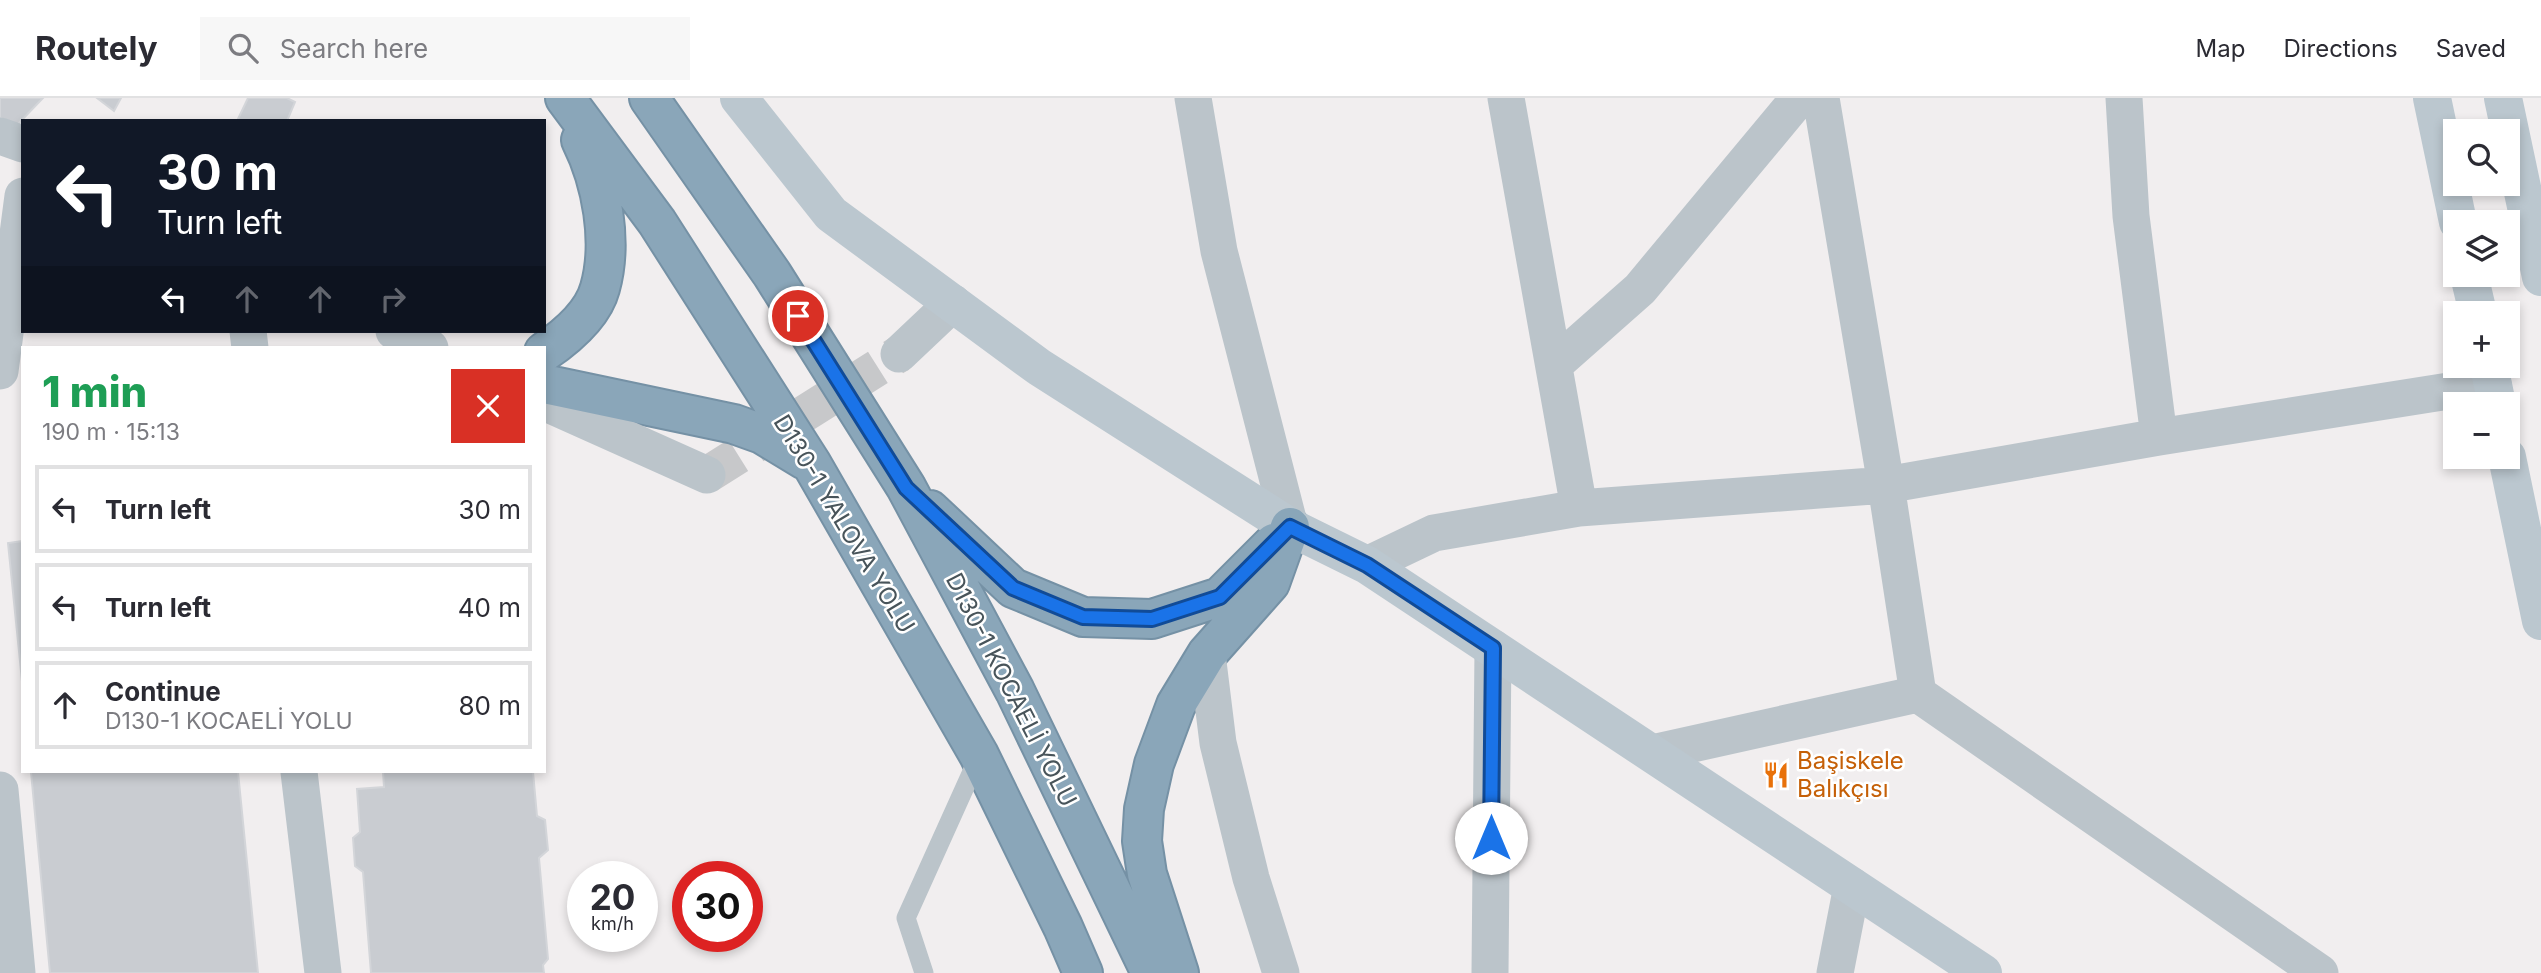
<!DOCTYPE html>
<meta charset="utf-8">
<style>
:root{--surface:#fff;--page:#f7f7f7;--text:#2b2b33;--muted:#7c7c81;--line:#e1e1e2}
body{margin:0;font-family:Inter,sans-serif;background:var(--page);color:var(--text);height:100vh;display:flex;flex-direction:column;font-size:26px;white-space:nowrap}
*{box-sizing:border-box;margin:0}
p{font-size:23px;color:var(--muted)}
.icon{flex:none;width:38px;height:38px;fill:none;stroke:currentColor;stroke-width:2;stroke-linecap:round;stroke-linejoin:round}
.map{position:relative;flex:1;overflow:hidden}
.drawer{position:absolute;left:21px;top:248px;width:525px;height:427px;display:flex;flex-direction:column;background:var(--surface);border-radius:0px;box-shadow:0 4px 10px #0003}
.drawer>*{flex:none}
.guide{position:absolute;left:21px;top:21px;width:525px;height:214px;border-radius:0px;box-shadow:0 4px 10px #0003;background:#111827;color:#fff;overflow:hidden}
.tools{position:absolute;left:2443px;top:21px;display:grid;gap:14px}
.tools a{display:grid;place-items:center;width:77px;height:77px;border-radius:0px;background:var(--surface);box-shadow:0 4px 10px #0003;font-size:35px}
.speed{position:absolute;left:567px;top:763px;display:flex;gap:14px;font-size:35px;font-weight:700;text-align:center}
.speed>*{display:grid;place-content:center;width:91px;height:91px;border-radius:50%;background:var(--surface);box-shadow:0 4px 10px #0003;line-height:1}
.speed small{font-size:18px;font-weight:400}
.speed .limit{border:10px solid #d22;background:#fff;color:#111}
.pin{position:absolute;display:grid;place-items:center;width:60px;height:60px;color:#fff;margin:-30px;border:4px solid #fff;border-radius:50%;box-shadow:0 2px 7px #0007}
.me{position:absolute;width:77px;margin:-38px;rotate:0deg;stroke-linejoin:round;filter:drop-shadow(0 0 5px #0008)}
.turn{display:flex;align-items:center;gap:24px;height:147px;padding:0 21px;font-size:32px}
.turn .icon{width:91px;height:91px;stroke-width:2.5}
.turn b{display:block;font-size:49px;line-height:60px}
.lanes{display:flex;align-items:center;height:66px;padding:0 21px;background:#0003;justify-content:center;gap:35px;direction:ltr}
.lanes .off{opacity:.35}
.round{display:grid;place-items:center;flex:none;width:74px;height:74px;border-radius:0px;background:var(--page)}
.headline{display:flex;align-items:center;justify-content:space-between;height:119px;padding:0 21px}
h1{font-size:42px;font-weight:800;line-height:52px;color:#1e9e55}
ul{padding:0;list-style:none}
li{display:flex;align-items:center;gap:21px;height:88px;margin:0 14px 10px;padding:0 7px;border:4px solid var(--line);border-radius:0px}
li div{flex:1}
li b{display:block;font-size:26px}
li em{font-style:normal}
header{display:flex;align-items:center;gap:42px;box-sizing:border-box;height:98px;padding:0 35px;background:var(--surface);border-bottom:2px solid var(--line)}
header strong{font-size:33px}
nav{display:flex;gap:38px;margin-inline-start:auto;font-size:24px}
.search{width:490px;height:63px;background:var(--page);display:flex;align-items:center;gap:18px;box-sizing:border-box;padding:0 24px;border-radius:0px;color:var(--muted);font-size:26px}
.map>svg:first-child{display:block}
.building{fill:#c9ccd1;stroke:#d3d5d9;stroke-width:2}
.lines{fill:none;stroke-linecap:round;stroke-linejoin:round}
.street-tunnel{stroke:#c7c8ca;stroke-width:37;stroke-dasharray:37 18;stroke-linecap:butt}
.highway-casing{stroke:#7591a5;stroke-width:42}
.lane{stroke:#bbc4ca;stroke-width:19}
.street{stroke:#bbc4ca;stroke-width:37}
.secondary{stroke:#bbc7cf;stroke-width:38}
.highway{stroke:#8aa6b9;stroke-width:38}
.route-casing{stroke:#114b97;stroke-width:18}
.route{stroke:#1a73e8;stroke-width:12}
.labels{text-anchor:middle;stroke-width:5;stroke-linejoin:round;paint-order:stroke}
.street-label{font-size:24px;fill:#48545a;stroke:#fff}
.food-label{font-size:24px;fill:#c56008;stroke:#fff;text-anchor:start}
</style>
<header>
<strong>Routely</strong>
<div class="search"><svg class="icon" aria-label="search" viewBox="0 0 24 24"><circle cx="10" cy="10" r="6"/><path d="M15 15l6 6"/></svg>Search here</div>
<nav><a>Map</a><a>Directions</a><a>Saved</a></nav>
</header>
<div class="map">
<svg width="2541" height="875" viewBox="0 0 2541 875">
<rect width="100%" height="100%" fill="#f1eeef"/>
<!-- building -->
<path class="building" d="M0,0H43L17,27L0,20Z
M97,0H121L114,13Z
M248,0H287L295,4L287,23H237Z
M23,443V593L8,445Z
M31,674H238L258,875H50Z
M383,674H533L537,718L545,722L548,752L539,760L548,861L543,867L544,875H371L363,774L355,768L353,740L360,734L357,691L384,689Z"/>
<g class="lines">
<!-- street-tunnel -->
<path class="street-tunnel" d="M707,377L899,256"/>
<!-- highway casing -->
<g class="highway-casing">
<path id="highway" d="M565,0L657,124L811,365L979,657L1063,829L1083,875
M649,0L772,176L906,389L1015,593L1151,875
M544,254C566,239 593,216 600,190C613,144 602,84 581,42
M544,286L734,326L762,336L805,362
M930,412L1013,490L1083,519L1152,521L1220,499L1274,445
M1179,875L1147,776L1142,743L1144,711L1154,666L1176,607L1207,556L1270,485L1290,429"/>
</g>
<!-- lane -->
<path class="lane" d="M924,875L906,820L979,658"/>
<!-- street -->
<path class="street" d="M1193,0L1219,153L1290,429
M1506,0L1579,410
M1821,0L1886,387L1918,596L2320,875
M2124,0L2131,118L2159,339
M0,38L23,46
M248,233L250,250
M394,233L430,250
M899,256L953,205
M1554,267L1640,191L1799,0
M0,273L23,98
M544,304L707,377
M1367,467L1434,435L1579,410L1886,387L2159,339L2493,286
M1207,556L1218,645L1251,780L1281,875
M1652,655L1918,596
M299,674L323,875
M0,692L17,875
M1490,875L1493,550
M1835,875L1852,788"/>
<!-- secondary -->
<path class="secondary" d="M739,0L831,116L1039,269L1290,429L1367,467L1983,875
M2432,0L2458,124
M2503,0L2541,179
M2469,177L2478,215
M2489,268L2497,306
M2507,359L2541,523"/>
<!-- highway -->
<use href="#highway" class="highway"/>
</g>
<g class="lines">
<!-- route casing -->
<g class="route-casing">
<path id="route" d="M798,218L906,390L1013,490L1083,519L1152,521L1220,499L1290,429L1367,467L1493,550L1491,740"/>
</g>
<!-- route -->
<use href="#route" class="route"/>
</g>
<!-- icons -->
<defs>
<g id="restaurant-bare" transform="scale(2.1)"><path d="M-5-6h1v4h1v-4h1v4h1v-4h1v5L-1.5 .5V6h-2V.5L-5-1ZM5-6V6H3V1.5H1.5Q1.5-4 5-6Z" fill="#e8710a" stroke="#fff" stroke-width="2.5" paint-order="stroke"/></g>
</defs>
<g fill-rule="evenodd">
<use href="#restaurant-bare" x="1776" y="677"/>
</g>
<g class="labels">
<!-- street labels -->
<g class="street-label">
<text transform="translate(844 426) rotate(59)" y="8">D130-1 YALOVA YOLU</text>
<text transform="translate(1011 592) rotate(63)" y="8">D130-1 KOCAELİ YOLU</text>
</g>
<!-- food labels -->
<g class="food-label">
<text x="1797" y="671">Başiskele<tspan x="1797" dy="28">Balıkçısı</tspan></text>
</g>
</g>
</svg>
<div class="tools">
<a><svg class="icon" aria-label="search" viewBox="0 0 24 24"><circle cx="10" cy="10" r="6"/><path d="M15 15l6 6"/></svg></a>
<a><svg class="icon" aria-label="layers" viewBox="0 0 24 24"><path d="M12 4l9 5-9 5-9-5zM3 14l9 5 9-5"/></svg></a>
<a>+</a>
<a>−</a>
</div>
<div class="speed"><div>20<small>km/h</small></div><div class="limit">30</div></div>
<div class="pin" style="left:798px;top:218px;background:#d93025"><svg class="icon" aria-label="arrive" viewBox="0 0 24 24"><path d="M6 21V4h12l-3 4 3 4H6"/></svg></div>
<svg class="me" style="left:1491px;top:740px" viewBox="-20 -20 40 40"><circle r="19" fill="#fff"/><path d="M0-13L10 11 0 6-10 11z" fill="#1a73e8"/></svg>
<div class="guide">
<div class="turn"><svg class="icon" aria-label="left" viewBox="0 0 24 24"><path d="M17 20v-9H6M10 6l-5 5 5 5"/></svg><div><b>30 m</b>Turn left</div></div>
<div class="lanes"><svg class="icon" aria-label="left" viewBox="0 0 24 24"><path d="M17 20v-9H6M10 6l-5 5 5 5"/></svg><svg class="icon off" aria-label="ahead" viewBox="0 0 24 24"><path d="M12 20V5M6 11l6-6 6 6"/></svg><svg class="icon off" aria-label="ahead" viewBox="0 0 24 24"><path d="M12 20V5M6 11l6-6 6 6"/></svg><svg class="icon off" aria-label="right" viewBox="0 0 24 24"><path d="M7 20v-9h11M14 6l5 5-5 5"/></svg></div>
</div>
<section class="drawer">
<div class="headline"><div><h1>1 min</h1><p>190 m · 15:13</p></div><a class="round" style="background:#d93025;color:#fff"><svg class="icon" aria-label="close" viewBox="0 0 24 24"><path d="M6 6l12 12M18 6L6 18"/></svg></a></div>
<ul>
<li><svg class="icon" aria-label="left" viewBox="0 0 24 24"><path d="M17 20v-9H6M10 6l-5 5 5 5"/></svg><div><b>Turn left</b></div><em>30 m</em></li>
<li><svg class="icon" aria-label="left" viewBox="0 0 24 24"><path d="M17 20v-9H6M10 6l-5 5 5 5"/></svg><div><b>Turn left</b></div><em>40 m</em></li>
<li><svg class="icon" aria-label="ahead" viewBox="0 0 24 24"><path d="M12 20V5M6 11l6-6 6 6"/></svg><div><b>Continue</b><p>D130-1 KOCAELİ YOLU</p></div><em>80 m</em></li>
</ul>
</section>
</div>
